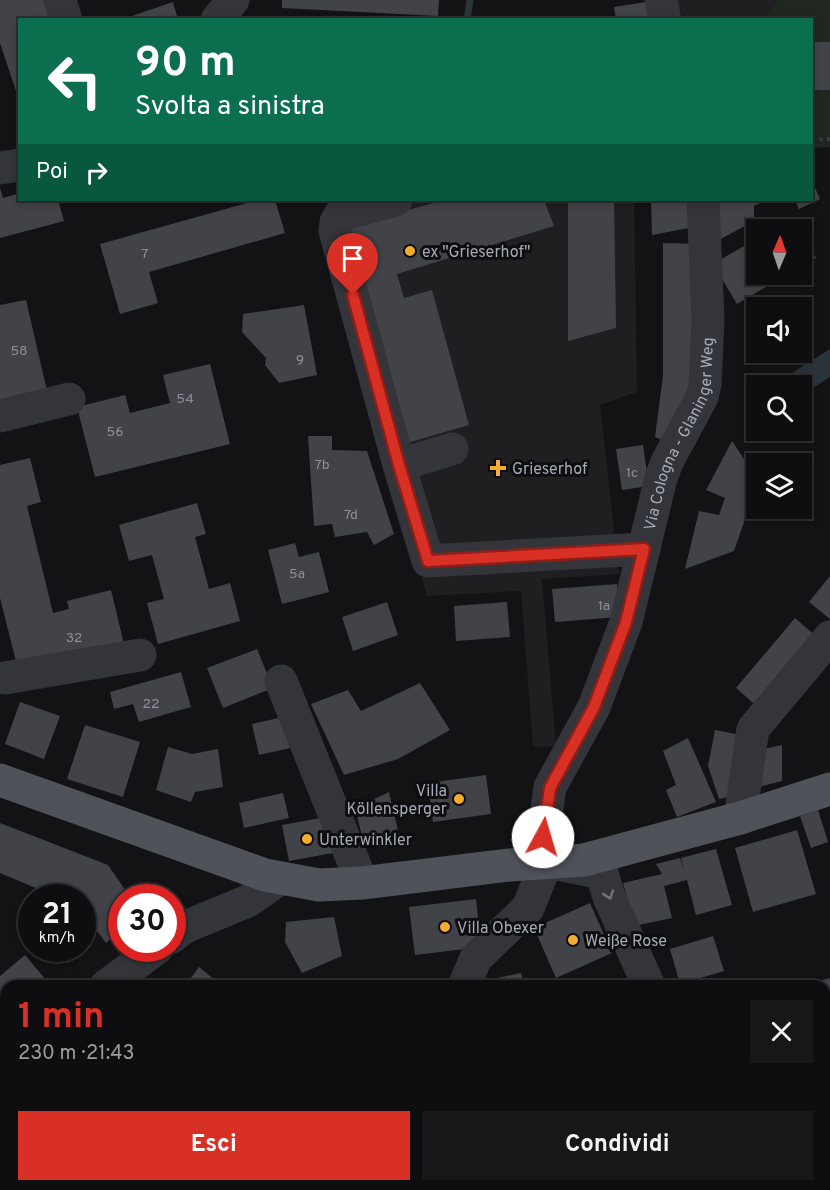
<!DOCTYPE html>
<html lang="it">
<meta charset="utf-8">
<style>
:root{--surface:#0e0e10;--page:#171719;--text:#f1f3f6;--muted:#9b9c9f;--line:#2e2e30;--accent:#d93025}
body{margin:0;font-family:Overpass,sans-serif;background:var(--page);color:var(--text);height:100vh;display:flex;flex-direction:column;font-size:22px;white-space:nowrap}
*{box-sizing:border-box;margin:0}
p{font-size:20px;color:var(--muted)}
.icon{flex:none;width:33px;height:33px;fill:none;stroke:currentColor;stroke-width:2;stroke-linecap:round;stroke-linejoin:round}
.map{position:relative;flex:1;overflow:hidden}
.details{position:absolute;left:0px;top:980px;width:831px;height:212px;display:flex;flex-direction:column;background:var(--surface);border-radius:18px 18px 0 0;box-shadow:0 3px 9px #0003,0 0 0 2px var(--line)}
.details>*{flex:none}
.guide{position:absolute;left:18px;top:18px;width:795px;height:183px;border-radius:0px;box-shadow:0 3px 9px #0003,0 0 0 2px var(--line);background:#0b6e4f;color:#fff;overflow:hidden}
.needle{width:39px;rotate:2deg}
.tools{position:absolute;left:746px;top:219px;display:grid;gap:12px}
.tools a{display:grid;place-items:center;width:66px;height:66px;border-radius:0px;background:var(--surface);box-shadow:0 3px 9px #0003,0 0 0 2px var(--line);font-size:30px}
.speed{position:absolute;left:18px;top:884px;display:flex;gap:12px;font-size:30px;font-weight:700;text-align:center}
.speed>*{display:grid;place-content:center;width:78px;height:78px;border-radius:50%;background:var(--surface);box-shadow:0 3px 9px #0003,0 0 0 2px var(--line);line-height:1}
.speed small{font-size:15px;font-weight:400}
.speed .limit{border:9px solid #d22;background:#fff;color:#111}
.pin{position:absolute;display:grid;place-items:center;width:51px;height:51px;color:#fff;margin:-62px -26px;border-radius:50% 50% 50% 0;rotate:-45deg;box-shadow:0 0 6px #0007}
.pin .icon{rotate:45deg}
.me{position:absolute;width:66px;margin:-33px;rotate:6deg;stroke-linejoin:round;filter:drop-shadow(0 0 4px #0008)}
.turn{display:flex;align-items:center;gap:21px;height:126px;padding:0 18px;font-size:27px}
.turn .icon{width:78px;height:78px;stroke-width:2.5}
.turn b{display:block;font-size:42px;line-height:51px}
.then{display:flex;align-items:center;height:57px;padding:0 18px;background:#0003;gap:12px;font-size:22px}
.round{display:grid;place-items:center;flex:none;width:63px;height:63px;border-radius:0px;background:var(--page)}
.head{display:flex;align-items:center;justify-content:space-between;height:102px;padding:0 18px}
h1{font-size:36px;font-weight:700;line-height:45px;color:var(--accent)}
.button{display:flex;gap:12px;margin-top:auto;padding:12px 18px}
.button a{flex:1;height:69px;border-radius:0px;background:var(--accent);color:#fff;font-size:24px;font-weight:700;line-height:69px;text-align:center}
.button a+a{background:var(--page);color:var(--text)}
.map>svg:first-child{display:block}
.built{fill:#1f1f22}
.green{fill:#1f2720}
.water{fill:#2b343a}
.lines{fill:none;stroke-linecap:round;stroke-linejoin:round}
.stream{stroke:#2b343a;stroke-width:7}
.building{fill:#424348}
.path{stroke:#3a3c41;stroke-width:4;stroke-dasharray:3 4.5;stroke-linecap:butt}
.minor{stroke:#34353a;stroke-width:33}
.major{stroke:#505259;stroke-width:33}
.oneway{stroke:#72757e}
.route-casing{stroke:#8d1f18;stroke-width:15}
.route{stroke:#d93025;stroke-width:10}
.poi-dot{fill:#f2ad2e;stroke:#0e0e10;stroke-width:2}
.labels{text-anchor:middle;stroke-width:6;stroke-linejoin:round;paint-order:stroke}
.number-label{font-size:14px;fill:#8c909a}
.poi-label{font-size:16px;fill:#a4aab5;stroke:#0e0e10;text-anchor:start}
.street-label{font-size:16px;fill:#a4aab5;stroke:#0e0e10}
</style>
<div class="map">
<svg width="830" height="1190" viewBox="0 0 830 1190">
<rect width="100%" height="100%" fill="#131315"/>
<!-- built -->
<path class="built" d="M677,0H778L763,20L683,19Z
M352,200H634L637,392L600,405L619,574L542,579L556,746L533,747L521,591L427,596L336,287Z"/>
<!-- green -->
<path class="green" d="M778,0H830V147L812,148V20H763Z"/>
<!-- water -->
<path class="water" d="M830,349V377L805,393L792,373Z"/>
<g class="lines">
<!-- stream -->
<path class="stream" d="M467,20L470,0"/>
</g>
<!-- building -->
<path class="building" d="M0,0H51L57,20H20L18,97L0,43Z
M282,0H439L438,16L282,8Z
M173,2L178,20H123V19Z
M646,2L650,20H616L614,7Z
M812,42H830V90H812Z
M812,181L820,199L799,209L795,200H812Z
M0,188L3,198L20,193V200H58L64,221L0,238Z
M258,200H275L285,233L149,272L158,303L120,314L100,244Z
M445,200H544L554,226L397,274L404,298L432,290L469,425L407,443L341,228Z
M568,200H614L616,328L568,341Z
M651,200H677L694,204V227L652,235Z
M717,200H767L754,206V221L719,240Z
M793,218L800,230H772Z
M801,232L816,258L801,267Z
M756,239V274H788L737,304L713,264Z
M663,243L700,244L701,366L666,442L655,437L663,375Z
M26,300L48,395L0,405V305Z
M304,305L317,375L279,383L265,365L266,358L242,332L243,314Z
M210,364L230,444L95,477L77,407L125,395L130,413L170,403L163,375Z
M308,436H332V450L367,451L394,534L374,545L367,532L335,537L332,524L314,526Z
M732,441L756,477V488L734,551L685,569L699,511L719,515L725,498L706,490Z
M643,445L649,486L622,490L616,449Z
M30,458L41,502L27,506L53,613L69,609L67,601L111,590L124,644L18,669L0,598V465Z
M197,503L206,534L195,537L209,589L230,583L240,621L158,644L147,603L164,599L152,555L129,561L119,525Z
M295,543L299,557L319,552L329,592L282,604L268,550Z
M830,576V619L809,602Z
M617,584L619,617L555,622L552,589Z
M387,602L398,635L353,651L342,617Z
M507,602L510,637L456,641L454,606Z
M795,618L819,639L760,709L736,688Z
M257,649L273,688L223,708L207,668Z
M181,672L191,707L139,722L133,704L114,709L110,692Z
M420,683L450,730L398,759L344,775L311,704L348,690L361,711Z
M20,702L60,716L44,759L5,744Z
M283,717L290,748L259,755L252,724Z
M85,725L140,742L123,797L67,779Z
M715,730L746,736L736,796L719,799L708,766Z
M688,738L716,802L677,817L666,790L676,785L663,751Z
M782,745V781L754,788V751Z
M168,747L192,754L218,749L223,787L195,792L191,802L156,790Z
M486,775L491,814L433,822L428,783Z
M389,792L399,835L363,840L355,808Z
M283,793L289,818L244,828L239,803Z
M818,810L828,842L811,848L800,816Z
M326,817L333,853L289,861L282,825Z
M0,823L108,865L130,897H122V929L106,943L82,911V897H57L0,873Z
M797,830L816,894L753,912L735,848Z
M716,849L732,905L696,915L687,880L664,886L672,918L634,926L623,883L662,874L656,864L680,858L684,870L681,858Z
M476,899L481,947L415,955L409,907Z
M590,903L612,953L556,978L534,928Z
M334,917L342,956L302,973L285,942L286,922Z
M713,936L724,971L680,984L670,949Z
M25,955L51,986H6V1028L0,1029V976Z
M199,967L222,986H185Z
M521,973L524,986H490L493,979Z
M830,978V1030L825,1032V986L805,985Z
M415,981L416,986H392V984Z
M826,1080L830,1099V1181L825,1183Z
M69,1185H121L128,1190H68L66,1188Z
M435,1185H485L487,1188L484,1190H439Z
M578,1185H624L625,1190H579Z
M663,1185H704L707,1190H666Z
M799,1185H819L802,1190Z"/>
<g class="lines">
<!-- path -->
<path class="path" d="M812,140L830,139"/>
<!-- minor -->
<g class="minor">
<path d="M60,0L66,20"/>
<path d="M661,0L665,20"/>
<path d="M217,20L233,0"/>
<path d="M0,168L20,165"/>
<path d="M396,200L340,215L336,222L335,231L399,465L428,561L644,549"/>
<path d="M0,416L69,399"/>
<path d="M399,465L452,449"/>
<path d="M5,678L140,655"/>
<path d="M281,681L362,883"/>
<path d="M740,818L753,729L830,637"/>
<path id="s1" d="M547,861L543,837L550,787L594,707L626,622L661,478L667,462L702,397L705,384L708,320L703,200"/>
<path d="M558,864L602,873L609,897L649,986"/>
<path d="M172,937L185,927L248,901L281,878"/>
<path d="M106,986L157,948"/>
<path d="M464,986L476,958L528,908L547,861"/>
<path d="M0,1068L6,1064"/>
<path d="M825,1123L830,1122"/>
<path d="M322,1190L326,1185"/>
<path d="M730,1190L732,1185"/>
</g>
<!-- major -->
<path class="major" d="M0,780L265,875L319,885L362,883L510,865L584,860L740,818L830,789"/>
</g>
<!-- one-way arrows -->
<defs><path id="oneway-chevron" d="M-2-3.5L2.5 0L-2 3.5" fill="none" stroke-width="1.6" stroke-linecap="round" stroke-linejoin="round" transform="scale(1.5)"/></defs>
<use class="oneway" href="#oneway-chevron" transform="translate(609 895) rotate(71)"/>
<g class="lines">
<!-- route casing -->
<g class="route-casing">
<path id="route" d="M353,295L399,465L428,561L644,549L626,622L594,707L550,788L543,837"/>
</g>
<!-- route -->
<use href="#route" class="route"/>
</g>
<!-- markers -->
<g class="poi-dot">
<circle cx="410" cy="251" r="6"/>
<path d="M495 459h6v6h6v6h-6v6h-6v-6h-6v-6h6z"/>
<circle cx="459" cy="799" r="6"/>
<circle cx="307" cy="839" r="6"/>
<circle cx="445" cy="927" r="6"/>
<circle cx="573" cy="940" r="6"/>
</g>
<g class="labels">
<!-- number labels -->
<g class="number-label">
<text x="145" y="258">7</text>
<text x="19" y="355">58</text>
<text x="300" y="364">9</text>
<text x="185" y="403">54</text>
<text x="115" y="436">56</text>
<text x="322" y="469">7b</text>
<text x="632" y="477">1c</text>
<text x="351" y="519">7d</text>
<text x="297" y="578">5a</text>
<text x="604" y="610">1a</text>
<text x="74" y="642">32</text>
<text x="151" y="708">22</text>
</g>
<!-- poi labels -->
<g class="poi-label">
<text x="422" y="257">ex "Grieserhof"</text>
<text x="512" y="474">Grieserhof</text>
<text x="447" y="796" text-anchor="end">Villa<tspan x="447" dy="18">Köllensperger</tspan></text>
<text x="319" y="845">Unterwinkler</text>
<text x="457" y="933">Villa Obexer</text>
<text x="585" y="946">Weiße Rose</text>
</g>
<!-- street labels -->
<g class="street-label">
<text dy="6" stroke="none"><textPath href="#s1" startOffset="454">Via Cologna - Glaninger Weg</textPath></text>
</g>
</g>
</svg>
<div class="tools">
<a><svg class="needle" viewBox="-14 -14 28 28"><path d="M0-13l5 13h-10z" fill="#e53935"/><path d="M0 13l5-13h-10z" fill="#9b9c9f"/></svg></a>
<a><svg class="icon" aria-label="sound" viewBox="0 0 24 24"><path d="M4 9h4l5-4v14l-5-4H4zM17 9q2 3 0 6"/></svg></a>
<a><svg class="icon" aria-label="search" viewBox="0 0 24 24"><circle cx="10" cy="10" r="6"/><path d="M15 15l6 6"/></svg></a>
<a><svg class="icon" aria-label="layers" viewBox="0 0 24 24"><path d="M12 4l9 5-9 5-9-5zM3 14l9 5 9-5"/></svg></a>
</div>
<div class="speed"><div>21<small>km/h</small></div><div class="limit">30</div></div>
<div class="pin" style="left:353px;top:295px;background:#d93025"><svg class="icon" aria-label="arrive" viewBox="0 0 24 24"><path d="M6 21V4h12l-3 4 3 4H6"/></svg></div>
<svg class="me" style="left:543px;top:837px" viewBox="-20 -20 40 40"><circle r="19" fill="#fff"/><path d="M0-13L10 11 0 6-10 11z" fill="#d93025"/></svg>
<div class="guide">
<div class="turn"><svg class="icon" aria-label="left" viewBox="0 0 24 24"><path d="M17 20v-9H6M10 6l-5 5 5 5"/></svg><div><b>90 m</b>Svolta a sinistra</div></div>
<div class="then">Poi<svg class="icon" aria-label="right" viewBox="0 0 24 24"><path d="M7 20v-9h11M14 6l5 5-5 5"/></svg></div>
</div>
<section class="details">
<div class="head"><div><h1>1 min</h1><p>230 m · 21:43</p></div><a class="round"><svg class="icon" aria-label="close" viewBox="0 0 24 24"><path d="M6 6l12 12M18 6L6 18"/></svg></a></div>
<div class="button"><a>Esci</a><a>Condividi</a></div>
</section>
</div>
